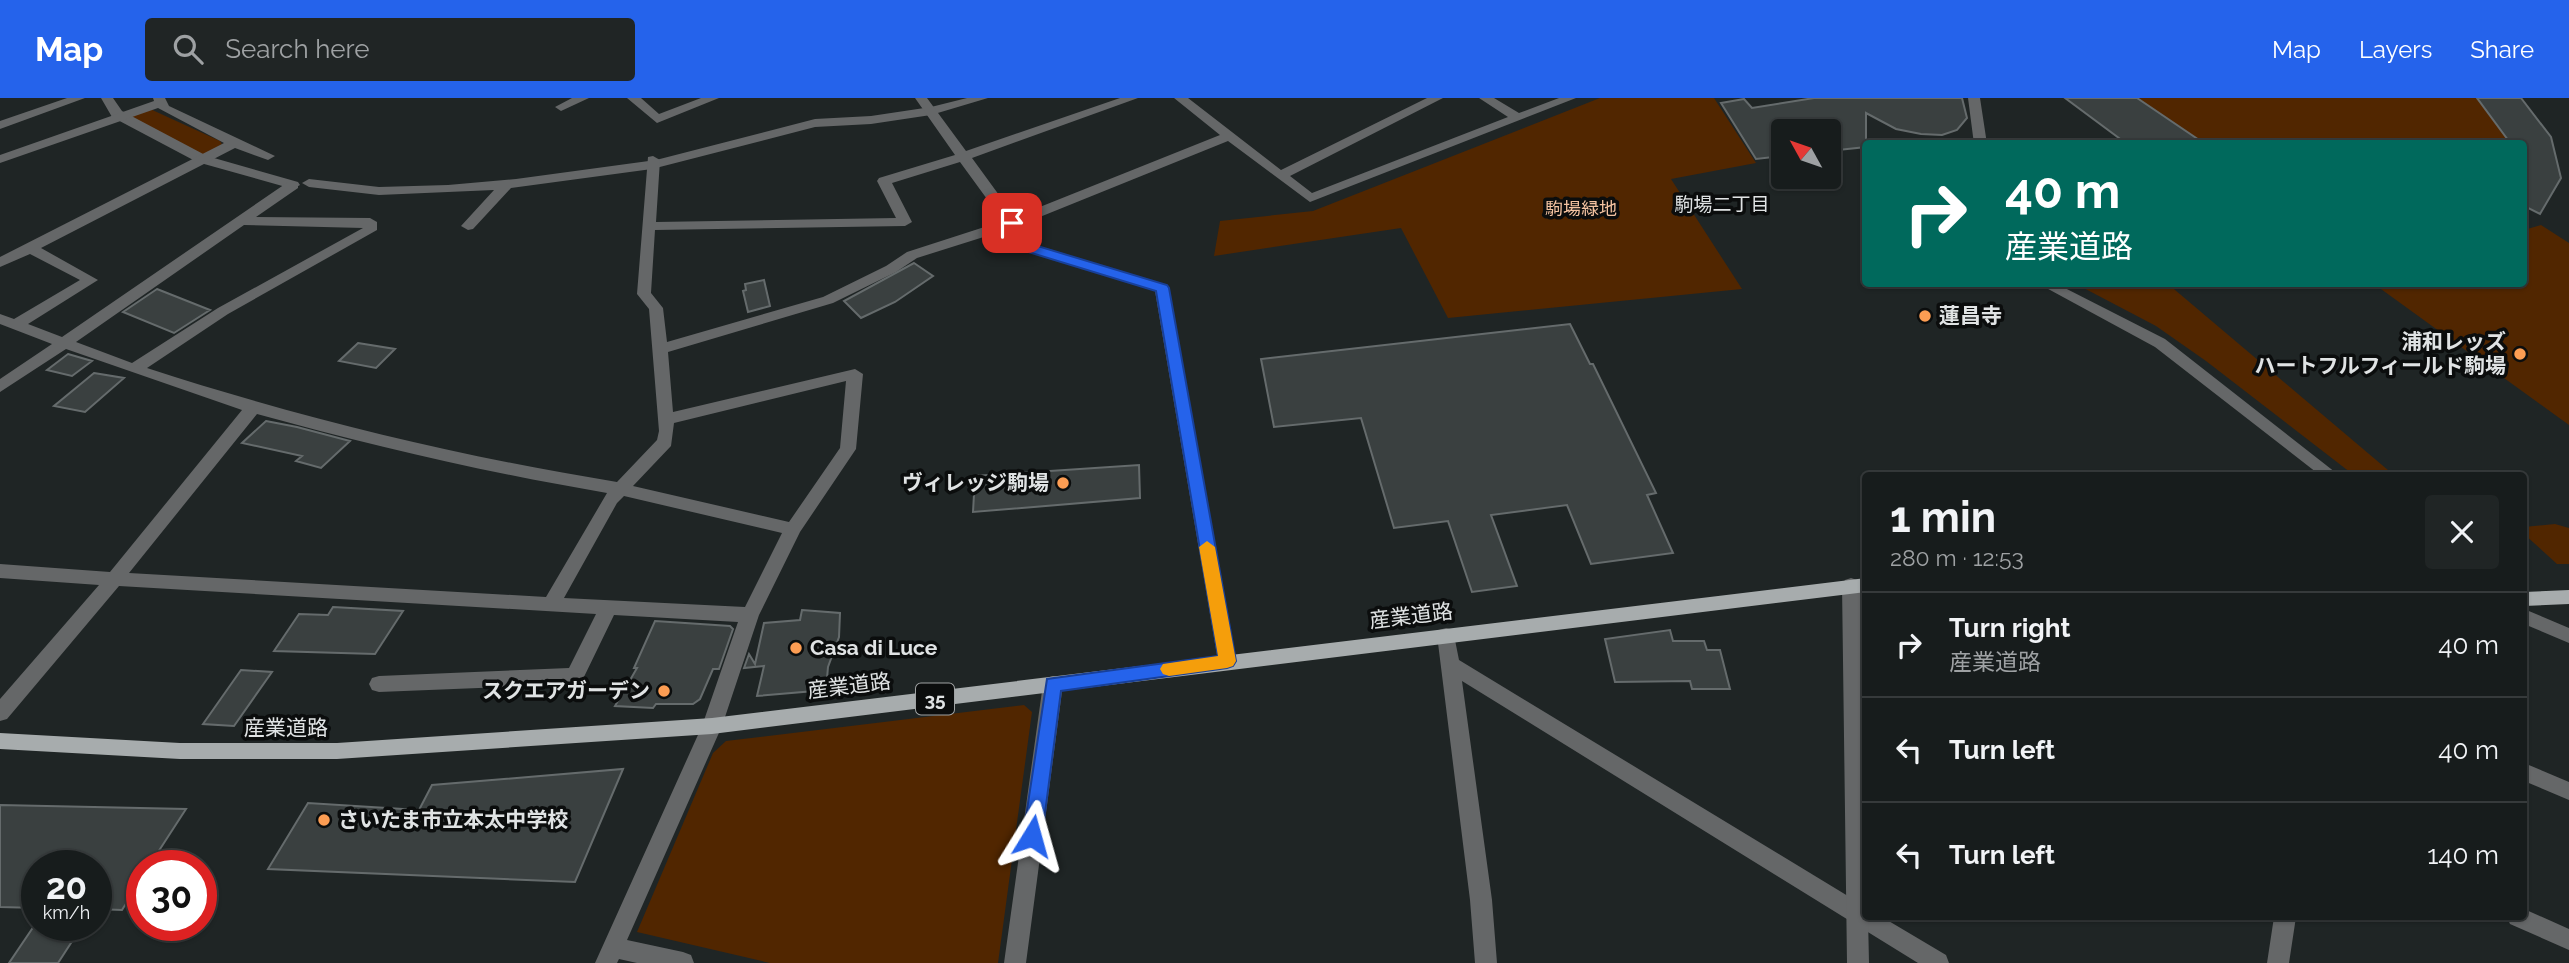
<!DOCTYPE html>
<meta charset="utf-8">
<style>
:root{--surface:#171c1c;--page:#202525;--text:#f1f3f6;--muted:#9ea1a3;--line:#363a3b;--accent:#2563eb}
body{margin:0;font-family:Raleway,"Noto Sans JP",sans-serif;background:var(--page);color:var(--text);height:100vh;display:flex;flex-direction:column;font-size:26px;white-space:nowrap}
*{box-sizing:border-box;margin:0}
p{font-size:23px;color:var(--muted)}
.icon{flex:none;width:38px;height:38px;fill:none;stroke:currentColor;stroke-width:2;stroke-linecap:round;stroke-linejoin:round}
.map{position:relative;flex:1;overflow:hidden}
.sheet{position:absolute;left:1862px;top:374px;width:665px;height:448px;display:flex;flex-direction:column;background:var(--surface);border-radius:7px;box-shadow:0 2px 5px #0004,0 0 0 2px var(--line)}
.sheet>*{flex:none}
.guide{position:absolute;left:1862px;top:42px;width:665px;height:147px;border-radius:7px;box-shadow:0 2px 5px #0004,0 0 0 2px var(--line);background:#00695c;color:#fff;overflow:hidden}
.needle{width:46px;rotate:310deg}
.fabs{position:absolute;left:1771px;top:21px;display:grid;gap:14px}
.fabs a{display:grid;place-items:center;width:70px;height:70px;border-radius:7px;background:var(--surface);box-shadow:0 2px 5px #0004,0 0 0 2px var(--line);font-size:35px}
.speed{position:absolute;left:21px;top:752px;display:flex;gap:14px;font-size:35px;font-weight:700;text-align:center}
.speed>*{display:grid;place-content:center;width:91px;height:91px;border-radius:50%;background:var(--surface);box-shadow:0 2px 5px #0004,0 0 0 2px var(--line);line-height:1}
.speed small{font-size:18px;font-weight:400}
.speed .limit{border:10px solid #d22;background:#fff;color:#111}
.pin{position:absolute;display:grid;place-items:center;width:60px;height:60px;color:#fff;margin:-30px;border-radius:14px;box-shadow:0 4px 10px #0006}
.me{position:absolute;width:77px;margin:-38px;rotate:8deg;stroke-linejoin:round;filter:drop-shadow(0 0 5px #0008)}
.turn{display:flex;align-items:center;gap:24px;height:147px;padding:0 28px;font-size:32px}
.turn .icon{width:91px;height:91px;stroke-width:2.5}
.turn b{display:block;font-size:49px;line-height:60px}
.round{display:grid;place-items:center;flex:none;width:74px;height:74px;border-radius:7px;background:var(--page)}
.head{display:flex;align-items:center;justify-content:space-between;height:119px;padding:0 28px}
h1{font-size:42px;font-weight:700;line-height:52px}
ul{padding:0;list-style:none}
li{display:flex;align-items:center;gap:21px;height:105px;padding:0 28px;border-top:2px solid var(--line)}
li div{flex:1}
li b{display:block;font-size:26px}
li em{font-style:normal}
header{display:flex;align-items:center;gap:42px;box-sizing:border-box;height:98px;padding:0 35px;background:var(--accent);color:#fff}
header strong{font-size:33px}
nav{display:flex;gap:38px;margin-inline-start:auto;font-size:24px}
.search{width:490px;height:63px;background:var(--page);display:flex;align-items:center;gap:18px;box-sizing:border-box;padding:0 24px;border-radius:7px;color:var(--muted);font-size:26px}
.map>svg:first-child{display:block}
.green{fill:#512600}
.building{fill:#3a4040;stroke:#656b6c;stroke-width:2}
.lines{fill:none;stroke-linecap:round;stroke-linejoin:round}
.pedestrian{fill:#656768;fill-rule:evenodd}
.minor{fill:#656768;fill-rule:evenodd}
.tertiary{fill:#656768;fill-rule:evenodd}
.primary{fill:#a7acad;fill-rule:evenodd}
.route{fill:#2563eb;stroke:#184099;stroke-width:2}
.slow{fill:#f59e0b}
.poi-dot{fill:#fc9d53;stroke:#0b0d0d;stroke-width:2.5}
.labels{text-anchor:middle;stroke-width:7;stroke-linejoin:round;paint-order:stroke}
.far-park-label{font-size:18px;fill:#f4c3a1;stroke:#0b0d0d}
.far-neighbourhood-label{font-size:19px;fill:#e0e3e4;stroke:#0b0d0d}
.shield{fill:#0b0d0d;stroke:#a0a3a4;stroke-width:2}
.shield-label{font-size:19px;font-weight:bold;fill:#e0e3e4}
.poi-label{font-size:21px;font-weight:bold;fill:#e0e3e4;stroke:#0b0d0d;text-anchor:start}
.street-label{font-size:21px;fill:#e0e3e4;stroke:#0b0d0d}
</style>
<header>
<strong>Map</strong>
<div class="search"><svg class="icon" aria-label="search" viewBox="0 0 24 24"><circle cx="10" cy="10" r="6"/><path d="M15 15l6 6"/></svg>Search here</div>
<nav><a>Map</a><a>Layers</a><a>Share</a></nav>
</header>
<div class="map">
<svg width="2569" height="865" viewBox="0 0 2569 865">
<rect width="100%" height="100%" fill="#1f2525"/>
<!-- green -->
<path class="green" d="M1600,0H1714L1756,65L1671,81L1742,191L1448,220L1401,130L1214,158L1220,123L1313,113Z
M2065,0H2520L2551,39L2561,80L2540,116L2524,108V46L2127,45Z
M148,10L220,43L222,46L203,58L127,18Z
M2541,127L2569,145V327L2374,186H2524V132Z
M2076,186H2168L2395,378H2355L2206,263L2156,228Z
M2555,426L2569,430V466H2557L2524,436V429Z
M1024,607L1032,614L998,865H770L637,834L713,655L726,643Z"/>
<!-- building -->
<path class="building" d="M1814,0H1962L1967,20L1957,32L1942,37L1921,36L1896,31L1866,15V49L1829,53V33H1783V58L1756,61L1721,5L1744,1L1752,10Z
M2065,0H2137L2205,46H2127Z
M2477,0H2521L2551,39L2561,80L2540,116L2524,108V46H2511Z
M914,165L933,178L895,204L861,220L844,203Z
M764,182L770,208L748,214L743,193L746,192L745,186Z
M157,191L210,212L174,235L123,214Z
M1570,226L1590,266H1593L1656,395L1647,397L1673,455L1591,466L1567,407L1491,417L1517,488L1472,494L1448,423L1394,430L1361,320L1274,329L1261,261Z
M358,245L395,251L376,270L339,263Z
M68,256L92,263L72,278L47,272Z
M94,275L124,280L85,314L54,308Z
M266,323L297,329L350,343L321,370L296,363L302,358L242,345Z
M1139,367L1140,400L973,414L975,378Z
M333,509L403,513L375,556L274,553L299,516L328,517Z
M802,512L840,515L839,539L828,569L826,592L757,598L764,568L744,570L749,556L755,566L764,525L800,522Z
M655,523L730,528L733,531L719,571H713L700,601L693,606H656L653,610L615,608L637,570H634Z
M1670,532L1673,543H1704L1707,552H1720L1730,591H1692L1690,583L1615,584L1605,541Z
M241,572L272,574L234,628L203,626Z
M623,671L575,784L268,771L308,705L419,712L432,687Z
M0,707L186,711L149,768H142V780L122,812L96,811V768H37V810L0,809Z
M34,828H82L58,865H9Z"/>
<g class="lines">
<!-- pedestrian -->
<path class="pedestrian" d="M101,0H113L122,13L207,58L298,84L300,87L293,91L197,64L112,19Z
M967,0H988L931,17L871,26L815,29L652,71L511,90L473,131L468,132L461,128L494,92L379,97L309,89L302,85L309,81L379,89L448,87L516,81L656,62L815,21L871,18L931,9Z"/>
<!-- minor -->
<path class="minor" d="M67,0H85L0,31V23Z
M153,0H165L169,8L275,58L268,62L235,50L41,150L98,182L28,226L62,239L288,84H298V90L256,119L370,120L377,124V132L228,216L147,270C301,320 457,358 617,384L657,342L659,333L649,211L637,196L648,59L653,58L660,62L656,124L896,120L877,83L879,80L955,57L915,0H927L966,53L1120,0H1138L972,60L1015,119L1220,37L1174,0H1188L1281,72L1427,0H1443L1290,78L1312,95L1508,19L1479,0H1494L1519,15L1559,0H1576L1310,104L1228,43L1020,127L1035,147L1167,187L1169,190L1236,563L1234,568L1227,571L1220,568L1218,563L1155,193L1025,153L1009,131L917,160L896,174L833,205L668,254L673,314L855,271L863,276L856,351L800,434L759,517L722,628L627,842L683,854L691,857L694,865H637L619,861L617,865H595L702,628L738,524L614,517L582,583L575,586L379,594L372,592L369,586L372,580L379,578L569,570L596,516L119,488L7,621L0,623V601L99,487L0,480V466L110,474L242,312L66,251L0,294V281L52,246L0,226V216L14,221L80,182L30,156L0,169V159L224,45L158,10L0,65V57L154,3ZM960,64L1003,123L907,154L886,168L823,199L667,244L663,210L651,195L655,132L905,128L912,124L892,85ZM244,127L363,130L218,210L132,265L76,244ZM846,283L840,350L789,424L633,388L671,348L674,325ZM257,316C373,348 488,375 607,395L546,499L129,475ZM624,398L782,435L745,509L564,500L617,405Z
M572,0H589L561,13L555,9Z
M627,0H641L659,16L701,0H719L657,25Z
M2524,511L2569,530V545L2524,526Z
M1446,530L1453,532L1459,562L1866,809V819H1882L1946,857L1949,865H1918L1462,583L1492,802L1497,865H1475L1470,802L1437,537L1439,532Z
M1053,578L1060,580L1063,586L1026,865H1004L1043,586L1046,580Z
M2524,665L2569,684V702L2524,683Z
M2524,811L2569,831V852L2510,826L2507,819H2524Z"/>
<!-- tertiary -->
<path class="tertiary" d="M1968,0H1980L1987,46H1974Z
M2039,186H2057L2165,241L2340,378H2321L2155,249Z
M1851,480L1857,482L1860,487L1866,819H1868L1869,865H1847L1842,487L1845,482Z
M2274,819H2296L2289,865H2267Z"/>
<!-- primary -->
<path class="primary" d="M1866,480V494L712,636L337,661H180L0,651V635L180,645H337L712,620Z
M2569,492V506L2524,508V494Z"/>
</g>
<!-- route -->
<path class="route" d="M1012,121L1016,122L1034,147L1167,187L1169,190L1236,563L1233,568L1227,570L1061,593L1042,738L1039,744L1032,747L1025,744L1023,738L1047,581L1218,558L1156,193L1025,153L1005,125Z"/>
<!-- slow -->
<path class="slow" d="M1207,443L1215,449L1236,563L1233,568L1227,570L1169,578L1163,576L1160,571L1163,566L1218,558L1199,449Z"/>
<!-- markers -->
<g class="poi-dot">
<circle cx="1925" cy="218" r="7"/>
<circle cx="2520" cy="256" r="7"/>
<circle cx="1063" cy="385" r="7"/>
<circle cx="796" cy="550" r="7"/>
<circle cx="664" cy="593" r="7"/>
<circle cx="324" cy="722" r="7"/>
</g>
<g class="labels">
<!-- far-park labels -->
<g class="far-park-label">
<text x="1581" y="117">駒場緑地</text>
</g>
<!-- far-neighbourhood labels -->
<g class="far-neighbourhood-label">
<text x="1722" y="113">駒場二丁目</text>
</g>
<!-- shield labels -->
<rect class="shield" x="916" y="585.5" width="38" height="31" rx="5"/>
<g class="shield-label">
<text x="935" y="608">35</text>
</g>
<!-- poi labels -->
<g class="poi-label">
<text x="1939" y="225">蓮昌寺</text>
<text x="2506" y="251" text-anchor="end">浦和レッズ<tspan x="2506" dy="24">ハートフルフィールド駒場</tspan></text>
<text x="1049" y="392" text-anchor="end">ヴィレッジ駒場</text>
<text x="810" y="557">Casa di Luce</text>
<text x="650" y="600" text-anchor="end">スクエアガーデン</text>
<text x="338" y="729">さいたま市立本太中学校</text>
</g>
<!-- street labels -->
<g class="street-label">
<text transform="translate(1411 518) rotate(-7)" y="7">産業道路</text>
<text transform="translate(849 588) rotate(-7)" y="7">産業道路</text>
<text x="286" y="637">産業道路</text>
</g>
</g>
</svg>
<div class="fabs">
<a><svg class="needle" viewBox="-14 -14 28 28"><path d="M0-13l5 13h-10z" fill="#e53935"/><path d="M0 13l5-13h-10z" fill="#9ea1a3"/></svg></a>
</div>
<div class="speed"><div>20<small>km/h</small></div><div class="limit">30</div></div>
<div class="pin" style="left:1012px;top:125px;background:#d93025"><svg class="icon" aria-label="arrive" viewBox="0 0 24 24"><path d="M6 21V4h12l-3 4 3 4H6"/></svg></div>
<svg class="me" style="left:1032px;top:738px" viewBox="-20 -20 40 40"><path d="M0-17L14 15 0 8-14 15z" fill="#2563eb" stroke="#fff" stroke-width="4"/></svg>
<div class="guide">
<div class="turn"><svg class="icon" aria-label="right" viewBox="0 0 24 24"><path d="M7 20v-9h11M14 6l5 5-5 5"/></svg><div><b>40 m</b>産業道路</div></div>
</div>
<section class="sheet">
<div class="head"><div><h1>1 min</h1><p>280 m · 12:53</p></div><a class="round"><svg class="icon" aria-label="close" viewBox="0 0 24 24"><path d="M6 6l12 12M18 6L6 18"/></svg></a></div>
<ul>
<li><svg class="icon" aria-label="right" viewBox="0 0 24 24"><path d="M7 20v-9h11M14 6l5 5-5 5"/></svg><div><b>Turn right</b><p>産業道路</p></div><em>40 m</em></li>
<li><svg class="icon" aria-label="left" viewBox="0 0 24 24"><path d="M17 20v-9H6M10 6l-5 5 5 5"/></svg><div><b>Turn left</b></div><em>40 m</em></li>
<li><svg class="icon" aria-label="left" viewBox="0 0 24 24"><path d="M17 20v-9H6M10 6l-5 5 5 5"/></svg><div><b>Turn left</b></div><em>140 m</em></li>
</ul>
</section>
</div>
